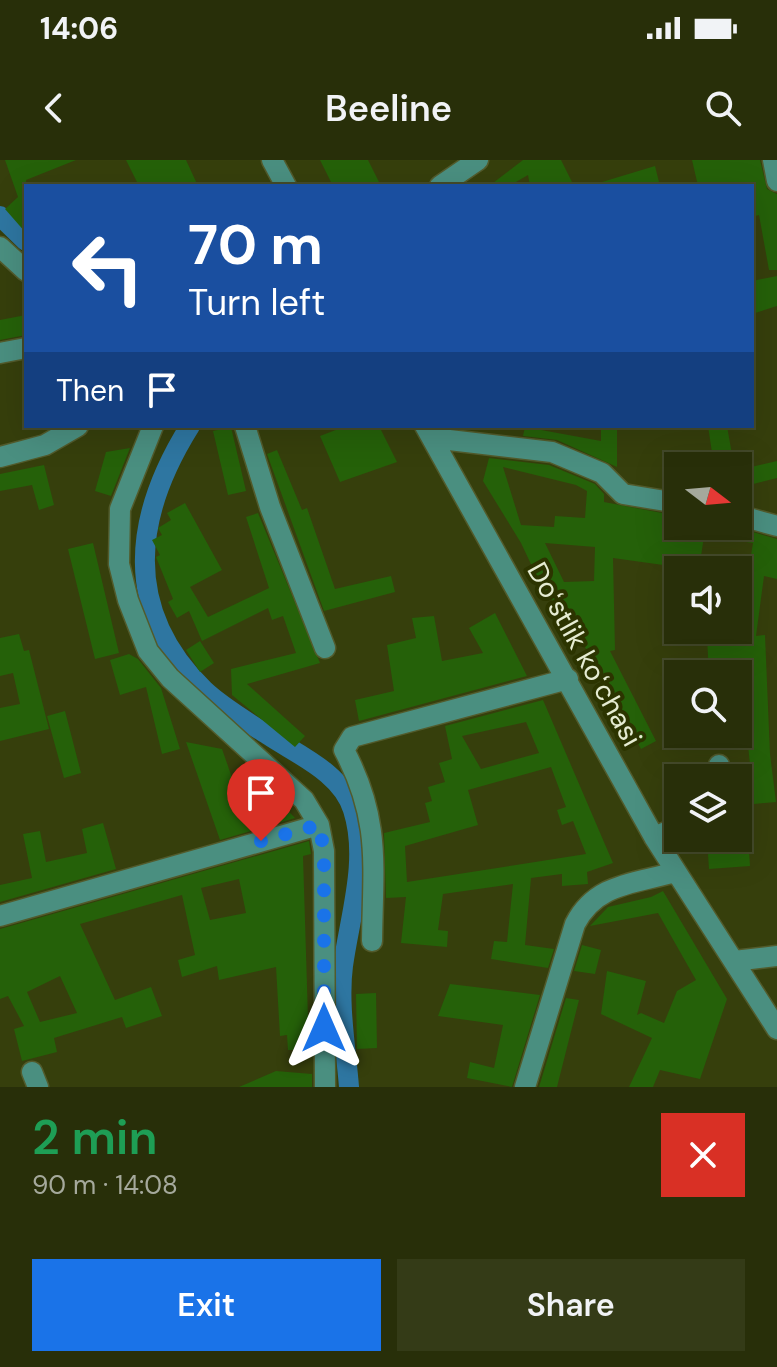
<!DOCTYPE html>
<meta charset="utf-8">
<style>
:root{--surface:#282f09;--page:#343b17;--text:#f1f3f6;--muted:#a5a99c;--line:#444a2a;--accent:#1a73e8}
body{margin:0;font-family:"DM Sans",sans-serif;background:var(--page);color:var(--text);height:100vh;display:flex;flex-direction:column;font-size:30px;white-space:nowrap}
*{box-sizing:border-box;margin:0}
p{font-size:26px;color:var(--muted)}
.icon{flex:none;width:44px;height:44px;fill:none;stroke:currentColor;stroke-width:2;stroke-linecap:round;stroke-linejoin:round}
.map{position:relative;height:927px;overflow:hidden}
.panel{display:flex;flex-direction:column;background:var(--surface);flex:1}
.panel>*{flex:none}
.hud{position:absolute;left:24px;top:24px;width:730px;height:244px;border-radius:0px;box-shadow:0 8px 32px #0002,0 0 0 2px var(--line);background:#1a4fa0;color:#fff;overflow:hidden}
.needle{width:52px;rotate:106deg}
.controls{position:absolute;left:664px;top:292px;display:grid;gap:16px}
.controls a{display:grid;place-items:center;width:88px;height:88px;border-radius:0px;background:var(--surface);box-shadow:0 8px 32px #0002,0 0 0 2px var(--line);font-size:40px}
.pin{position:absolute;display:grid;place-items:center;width:68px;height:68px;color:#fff;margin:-82px -34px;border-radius:50% 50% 50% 0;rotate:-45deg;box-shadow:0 0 8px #0007}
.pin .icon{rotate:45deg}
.me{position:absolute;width:88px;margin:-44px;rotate:0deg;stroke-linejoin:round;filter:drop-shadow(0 0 6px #0008)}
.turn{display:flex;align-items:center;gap:28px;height:168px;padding:0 32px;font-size:36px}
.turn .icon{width:104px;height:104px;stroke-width:2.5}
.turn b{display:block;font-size:56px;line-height:68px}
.then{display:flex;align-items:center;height:76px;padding:0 32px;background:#0003;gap:16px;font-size:30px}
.round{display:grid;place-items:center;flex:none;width:84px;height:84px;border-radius:0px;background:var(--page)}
.summary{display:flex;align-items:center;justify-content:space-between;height:136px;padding:0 32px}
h1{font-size:48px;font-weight:600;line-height:60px;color:#1e9e55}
.button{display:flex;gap:16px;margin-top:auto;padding:16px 32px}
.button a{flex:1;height:92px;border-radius:0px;background:var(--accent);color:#fff;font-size:32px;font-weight:600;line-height:92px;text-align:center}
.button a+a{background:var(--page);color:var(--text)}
.status{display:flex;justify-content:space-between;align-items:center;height:56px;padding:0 40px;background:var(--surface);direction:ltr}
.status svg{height:22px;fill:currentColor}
header{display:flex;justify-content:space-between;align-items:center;height:104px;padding:0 32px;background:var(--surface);font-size:36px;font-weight:600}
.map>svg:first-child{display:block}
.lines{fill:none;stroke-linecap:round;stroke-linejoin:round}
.canal{stroke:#2e76a1;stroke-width:20}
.building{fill:#256109;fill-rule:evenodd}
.minor-casing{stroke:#525b2c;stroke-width:23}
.minor{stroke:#4a8f80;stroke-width:20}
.route{stroke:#1a73e8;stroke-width:14;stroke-dasharray:0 25.2}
.labels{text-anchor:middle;stroke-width:8;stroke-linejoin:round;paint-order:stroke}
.street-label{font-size:28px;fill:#e6ecd2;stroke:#2c3400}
</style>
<div class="status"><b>14:06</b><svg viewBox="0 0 49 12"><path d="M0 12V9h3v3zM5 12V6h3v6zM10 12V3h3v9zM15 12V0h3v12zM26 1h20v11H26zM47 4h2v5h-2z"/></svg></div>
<header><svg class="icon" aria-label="back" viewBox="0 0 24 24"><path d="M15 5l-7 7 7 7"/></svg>Beeline<svg class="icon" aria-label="search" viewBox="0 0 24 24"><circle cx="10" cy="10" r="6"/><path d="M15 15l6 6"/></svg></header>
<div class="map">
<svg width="777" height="927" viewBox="0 0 777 927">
<rect width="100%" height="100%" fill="#363f0c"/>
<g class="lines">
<!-- canal -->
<path class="canal" d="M0,56L26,81
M190,266C133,357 122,450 204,530C222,547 247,562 268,575C298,595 342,613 353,650C369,700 350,755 343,806C338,844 346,888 349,927"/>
</g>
<!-- building -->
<path class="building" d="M5,0H76L26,20V73L5,49L18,37Z
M126,0H186L198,26H139Z
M320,0H368L381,26H333Z
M523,0H561L574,26H530L528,15L509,26H489Z
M692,0H760L767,29L777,34V110H769L759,55L752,57V26H698Z
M655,6L660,26H602V22Z
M777,116V146L752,154V121Z
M26,155V175L0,180V160Z
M346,266H379L397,302L340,322L320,276Z
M601,266H617V307L557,280L523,276L525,267L601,281Z
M708,266H727L734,306H714Z
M231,267L246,331L228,335L213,271Z
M130,288L111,336L95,331L106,292Z
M277,290L302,350L307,348L335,429L391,416L395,432L324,451L267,294Z
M489,298L549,305L595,324L604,334V342L678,356V366H732L777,379V419L764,416L756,476L765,475L770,594L776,642L754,644L748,585L738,586V569H741V514H709L707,478L738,476V438L744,439L753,383L704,376L699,410L613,398L615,490L610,491L656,581L641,589L591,496L538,419L521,383L483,321ZM503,307L576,325L587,331L585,358L555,356L554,367L521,365ZM545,383L595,387L594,421L564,422Z
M777,301V318L738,328V310Z
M44,305L54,345L39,350L32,325L0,331V314Z
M185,343L222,410L190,427L208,457L269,428L246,357L258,353L320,503L247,524L305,576L295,587L232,535L231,509L296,493L283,456L272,460L268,448L202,481L189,451L177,458L168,442L173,439L156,397L160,395L152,380L162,375L158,368L171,360L167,353Z
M93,383L119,493L95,499L68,389Z
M495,453L527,516L359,561L355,540L394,531L387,485L416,478L412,458L434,456L442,501L483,493L469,468Z
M19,474L24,491L29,490L49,569L0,581V548L20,544L13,513L0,516V478Z
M200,481L214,503L200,512L186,490Z
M129,494L138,499L161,528L180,589L162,594L146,527L120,535L110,500Z
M543,540L613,703L587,712L588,724L562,726V714L531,718L525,785L554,789L548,808L491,799L494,781L507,782L513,724L443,734L438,770L448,771L447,787L401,783L406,737L386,738L384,673L430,662L425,643L432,641L428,627L445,622L439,603L452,599L445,566ZM526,562L539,593L481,609L462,576ZM551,607L566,647L557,650L562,665L573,661L586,694L407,722L405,686L478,665L468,630Z
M65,551L81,613L64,618L47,556Z
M186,582L222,589L235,626L247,608L295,658L220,680Z
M103,663L116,709L0,742V725L32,718L23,674L40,671L46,702L87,693L82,669Z
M309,681L311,694L303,696L309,890H288L287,875L280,876L276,807L219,820L217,806L182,817L178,800L195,795L182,735L80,764L115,840L151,827L162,856L126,868L122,857L54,878L57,892L22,901L14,869L24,866L8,836L0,839V769ZM239,719L246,753L210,760L201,728ZM60,816L77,853L40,862L27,832Z
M749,691L750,706L709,709L708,694Z
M663,731L727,839L700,919L660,910L653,927H629L652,878L601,854L607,811L646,821L637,855L641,853L664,863L677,831L696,820L658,753L590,766L608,747L651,737Z
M582,785L601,790L595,814L574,811Z
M450,824L540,835L512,927L467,918L470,902L494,908L503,865L438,856Z
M376,833L377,888L357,889L356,834Z
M566,838L579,840L557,927H539Z
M276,911L312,914V927H239Z"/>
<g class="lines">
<!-- minor casing -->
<g class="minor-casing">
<path id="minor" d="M272,0L286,26
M773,0L777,21
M440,26L478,0
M0,87L26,111
M0,193L26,188
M153,266L120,349L119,404L128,440L148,491L170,518L304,640L319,665L324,691L325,927
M245,266L270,347L325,488
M425,266L654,677L777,869
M432,278L552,292L602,313L623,334L678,343
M0,297L45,285L78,266
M738,355L777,366
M719,618V605
M654,677L678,667
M0,756L319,665
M372,781C373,705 381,660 344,590L352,577L568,519
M734,801L777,796
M32,912L38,927
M525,927L575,764C596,723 634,724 675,712"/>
</g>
<!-- minor -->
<use href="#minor" class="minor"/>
</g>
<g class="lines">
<!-- route -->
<path class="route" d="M261,681L319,665L324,691V868"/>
</g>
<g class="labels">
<!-- street labels -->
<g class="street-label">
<text transform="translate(585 494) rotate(61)" y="10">Doʻstlik koʻchasi</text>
</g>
</g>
</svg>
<div class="controls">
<a><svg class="needle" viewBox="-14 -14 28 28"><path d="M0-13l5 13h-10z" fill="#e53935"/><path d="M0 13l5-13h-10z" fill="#a5a99c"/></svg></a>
<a><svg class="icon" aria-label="sound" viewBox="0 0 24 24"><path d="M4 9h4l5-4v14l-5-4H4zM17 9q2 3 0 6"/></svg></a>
<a><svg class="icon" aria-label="search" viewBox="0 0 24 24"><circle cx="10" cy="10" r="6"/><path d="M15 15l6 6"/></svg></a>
<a><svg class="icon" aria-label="layers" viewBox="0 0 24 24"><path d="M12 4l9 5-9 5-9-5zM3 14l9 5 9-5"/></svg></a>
</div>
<div class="pin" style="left:261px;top:681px;background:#d93025"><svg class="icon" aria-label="arrive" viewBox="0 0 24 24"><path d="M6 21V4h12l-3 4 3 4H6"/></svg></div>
<svg class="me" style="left:324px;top:868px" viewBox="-20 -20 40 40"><path d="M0-17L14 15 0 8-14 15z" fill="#1a73e8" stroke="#fff" stroke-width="4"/></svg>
<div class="hud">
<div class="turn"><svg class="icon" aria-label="left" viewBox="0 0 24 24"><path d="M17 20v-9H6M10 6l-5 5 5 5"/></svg><div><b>70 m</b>Turn left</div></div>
<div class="then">Then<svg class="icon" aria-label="arrive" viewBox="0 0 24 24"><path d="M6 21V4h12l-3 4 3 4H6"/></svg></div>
</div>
</div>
<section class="panel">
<div class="summary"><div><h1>2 min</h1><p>90 m · 14:08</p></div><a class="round" style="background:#d93025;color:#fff"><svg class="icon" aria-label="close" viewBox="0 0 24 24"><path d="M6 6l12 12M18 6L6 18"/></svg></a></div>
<div class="button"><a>Exit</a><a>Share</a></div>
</section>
